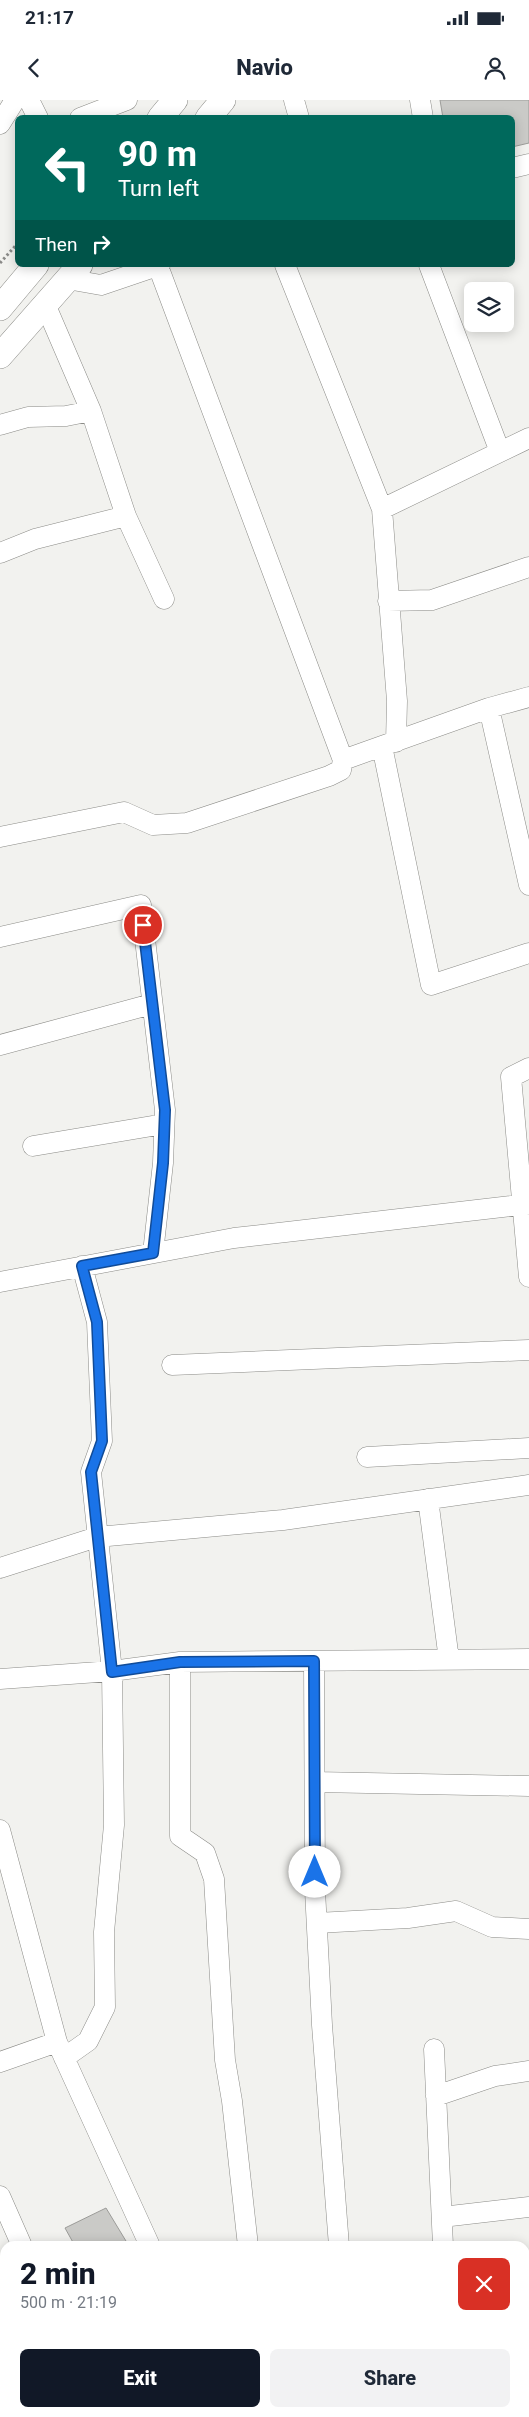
<!DOCTYPE html>
<meta charset="utf-8">
<style>
:root{--surface:#fff;--page:#f2f2f3;--text:#1f2937;--muted:#747a83;--accent:#111827}
body{margin:0;font-family:Roboto,sans-serif;background:var(--page);color:var(--text);height:100vh;display:flex;flex-direction:column;font-size:19px;white-space:nowrap}
*{box-sizing:border-box;margin:0}
p{font-size:16px;color:var(--muted)}
.icon{flex:none;width:28px;height:28px;fill:none;stroke:currentColor;stroke-width:2;stroke-linecap:round;stroke-linejoin:round}
.map{position:relative;flex:1;overflow:hidden}
.drawer{position:absolute;left:0px;top:2141px;width:530px;height:176px;display:flex;flex-direction:column;background:var(--surface);border-radius:15px 15px 0 0;box-shadow:0 2px 12px #0003}
.drawer>*{flex:none}
.top-card{position:absolute;left:15px;top:15px;width:500px;height:152px;border-radius:8px;box-shadow:0 2px 12px #0003;background:#00695c;color:#fff;overflow:hidden}
.controls{position:absolute;left:464px;top:182px;display:grid;gap:10px}
.controls a{display:grid;place-items:center;width:50px;height:50px;border-radius:8px;background:var(--surface);box-shadow:0 2px 12px #0003;font-size:25px}
.pin{position:absolute;display:grid;place-items:center;width:42px;height:42px;color:#fff;margin:-21px;border:2px solid #fff;border-radius:50%;box-shadow:0 1px 5px #0007}
.me{position:absolute;width:55px;margin:-28px;rotate:0deg;stroke-linejoin:round;filter:drop-shadow(0 0 4px #0008)}
.turn{display:flex;align-items:center;gap:18px;height:105px;padding:0 20px;font-size:22px}
.turn .icon{width:65px;height:65px;stroke-width:2.5}
.turn b{display:block;font-size:35px;line-height:42px}
.then{display:flex;align-items:center;height:48px;padding:0 20px;background:#0003;gap:10px;font-size:19px}
.round{display:grid;place-items:center;flex:none;width:52px;height:52px;border-radius:8px;background:var(--page)}
.headline{display:flex;align-items:center;justify-content:space-between;height:85px;padding:0 20px}
h1{font-size:30px;font-weight:800;line-height:38px;color:var(--accent)}
.action{display:flex;gap:10px;margin-top:auto;padding:10px 20px}
.action a{flex:1;height:58px;border-radius:8px;background:var(--accent);color:#fff;font-size:20px;font-weight:800;line-height:58px;text-align:center}
.action a+a{background:var(--page);color:var(--text)}
.status{display:flex;justify-content:space-between;align-items:center;height:35px;padding:0 25px;background:var(--surface);direction:ltr}
.status svg{height:14px;fill:currentColor}
header{display:flex;justify-content:space-between;align-items:center;height:65px;padding:0 20px;background:var(--surface);font-size:22px;font-weight:800}
.map>svg:first-child{display:block}
.building{fill:#cacac7;stroke:#9c9c99}
.lines{fill:none;stroke-linecap:round;stroke-linejoin:round}
.minor-casing{stroke:#8b8b87;stroke-width:21}
.major-casing{stroke:#8b8b87;stroke-width:26}
.path{stroke:#8a8a88;stroke-width:3;stroke-dasharray:2.5 2.5;stroke-linecap:butt}
.minor{stroke:#fff;stroke-width:20}
.major{stroke:#fff;stroke-width:25}
.route-casing{stroke:#114b97;stroke-width:12}
.route{stroke:#1a73e8;stroke-width:9}
</style>
<div class="status"><b>21:17</b><svg viewBox="0 0 49 12"><path d="M0 12V9h3v3zM5 12V6h3v6zM10 12V3h3v9zM15 12V0h3v12zM26 1h20v11H26zM47 4h2v5h-2z"/></svg></div>
<header><svg class="icon" aria-label="back" viewBox="0 0 24 24"><path d="M15 5l-7 7 7 7"/></svg>Navio<svg class="icon" aria-label="person" viewBox="0 0 24 24"><circle cx="12" cy="8" r="4"/><path d="M4 21q1-7 8-7t8 7"/></svg></header>
<div class="map">
<svg width="529" height="2317" viewBox="0 0 529 2317">
<rect width="100%" height="100%" fill="#f2f2ef"/>
<!-- building -->
<path class="building" d="M440,0H529V43L512,47V18H443Z
M106,2108L129,2146H75L65,2128Z"/>
<g class="lines">
<!-- minor casing -->
<g class="minor-casing">
<path id="minor" d="M29,0L38,18
M294,0L299,18
M420,0L423,18
M80,18L127,0
M0,24L15,0
M512,68L529,64
M285,165L382,409L529,338
M429,165L500,352
M158,166L343,660L489,608L529,597
M67,179L101,185L160,165
M45,204L91,311L126,416L164,499
M0,325L28,317L66,316L91,311
M382,409L397,601L396,642
M0,453L35,439L126,416
M388,501L432,500L529,467
M489,608L529,785
M382,646L431,885L529,853
M0,737L124,712L153,725L187,723L329,676L341,670L343,660
M0,837L141,805L165,1010L163,1063L153,1153
M0,945L152,904
M529,968L511,977L529,1177
M33,1046L164,1024
M0,1182L234,1138L529,1104
M172,1265L529,1250
M367,1357L529,1348
M428,1399L449,1560
M0,1468L97,1437L283,1420L529,1385
M314,1561L315,1790L322,1925L339,2146
M180,1562V1736L205,1753L214,1779L225,1960L232,2001L248,2146
M0,1579L112,1571L180,1562L529,1559
M315,1682L529,1686
M0,1730L57,1942L150,2146
M317,1823L408,1818L456,1811L492,1827L529,1829
M434,1949L443,2146
M64,1958L88,1941L105,1907L104,1832L114,1725L112,1571L91,1372L102,1341L97,1222L82,1166
M0,1962L57,1942
M436,1996L495,1976L529,1971
M0,2096L22,2146
M442,2117L529,2107
M0,2172L5,2169
M0,2208L5,2209
M525,2304H529
M335,2317L336,2312"/>
</g>
<!-- major casing -->
<g class="major-casing">
<path id="major" d="M160,18L175,0
M208,18L223,0
M0,208L36,165
M0,256L80,165"/>
</g>
<!-- path -->
<path class="path" d="M0,163L18,143"/>
<!-- minor -->
<use href="#minor" class="minor"/>
<!-- major -->
<use href="#major" class="major"/>
</g>
<g class="lines">
<!-- route casing -->
<g class="route-casing">
<path id="route" d="M143,825L165,1010L163,1063L153,1153L82,1166L97,1222L102,1341L91,1372L112,1572L180,1562L314,1561L315,1772"/>
</g>
<!-- route -->
<use href="#route" class="route"/>
</g>
</svg>
<div class="controls">
<a><svg class="icon" aria-label="layers" viewBox="0 0 24 24"><path d="M12 4l9 5-9 5-9-5zM3 14l9 5 9-5"/></svg></a>
</div>
<div class="pin" style="left:143px;top:825px;background:#d93025"><svg class="icon" aria-label="arrive" viewBox="0 0 24 24"><path d="M6 21V4h12l-3 4 3 4H6"/></svg></div>
<svg class="me" style="left:315px;top:1772px" viewBox="-20 -20 40 40"><circle r="19" fill="#fff"/><path d="M0-13L10 11 0 6-10 11z" fill="#1a73e8"/></svg>
<div class="top-card">
<div class="turn"><svg class="icon" aria-label="left" viewBox="0 0 24 24"><path d="M17 20v-9H6M10 6l-5 5 5 5"/></svg><div><b>90 m</b>Turn left</div></div>
<div class="then">Then<svg class="icon" aria-label="right" viewBox="0 0 24 24"><path d="M7 20v-9h11M14 6l5 5-5 5"/></svg></div>
</div>
<section class="drawer">
<div class="headline"><div><h1>2 min</h1><p>500 m · 21:19</p></div><a class="round" style="background:#d93025;color:#fff"><svg class="icon" aria-label="close" viewBox="0 0 24 24"><path d="M6 6l12 12M18 6L6 18"/></svg></a></div>
<div class="action"><a>Exit</a><a>Share</a></div>
</section>
</div>
